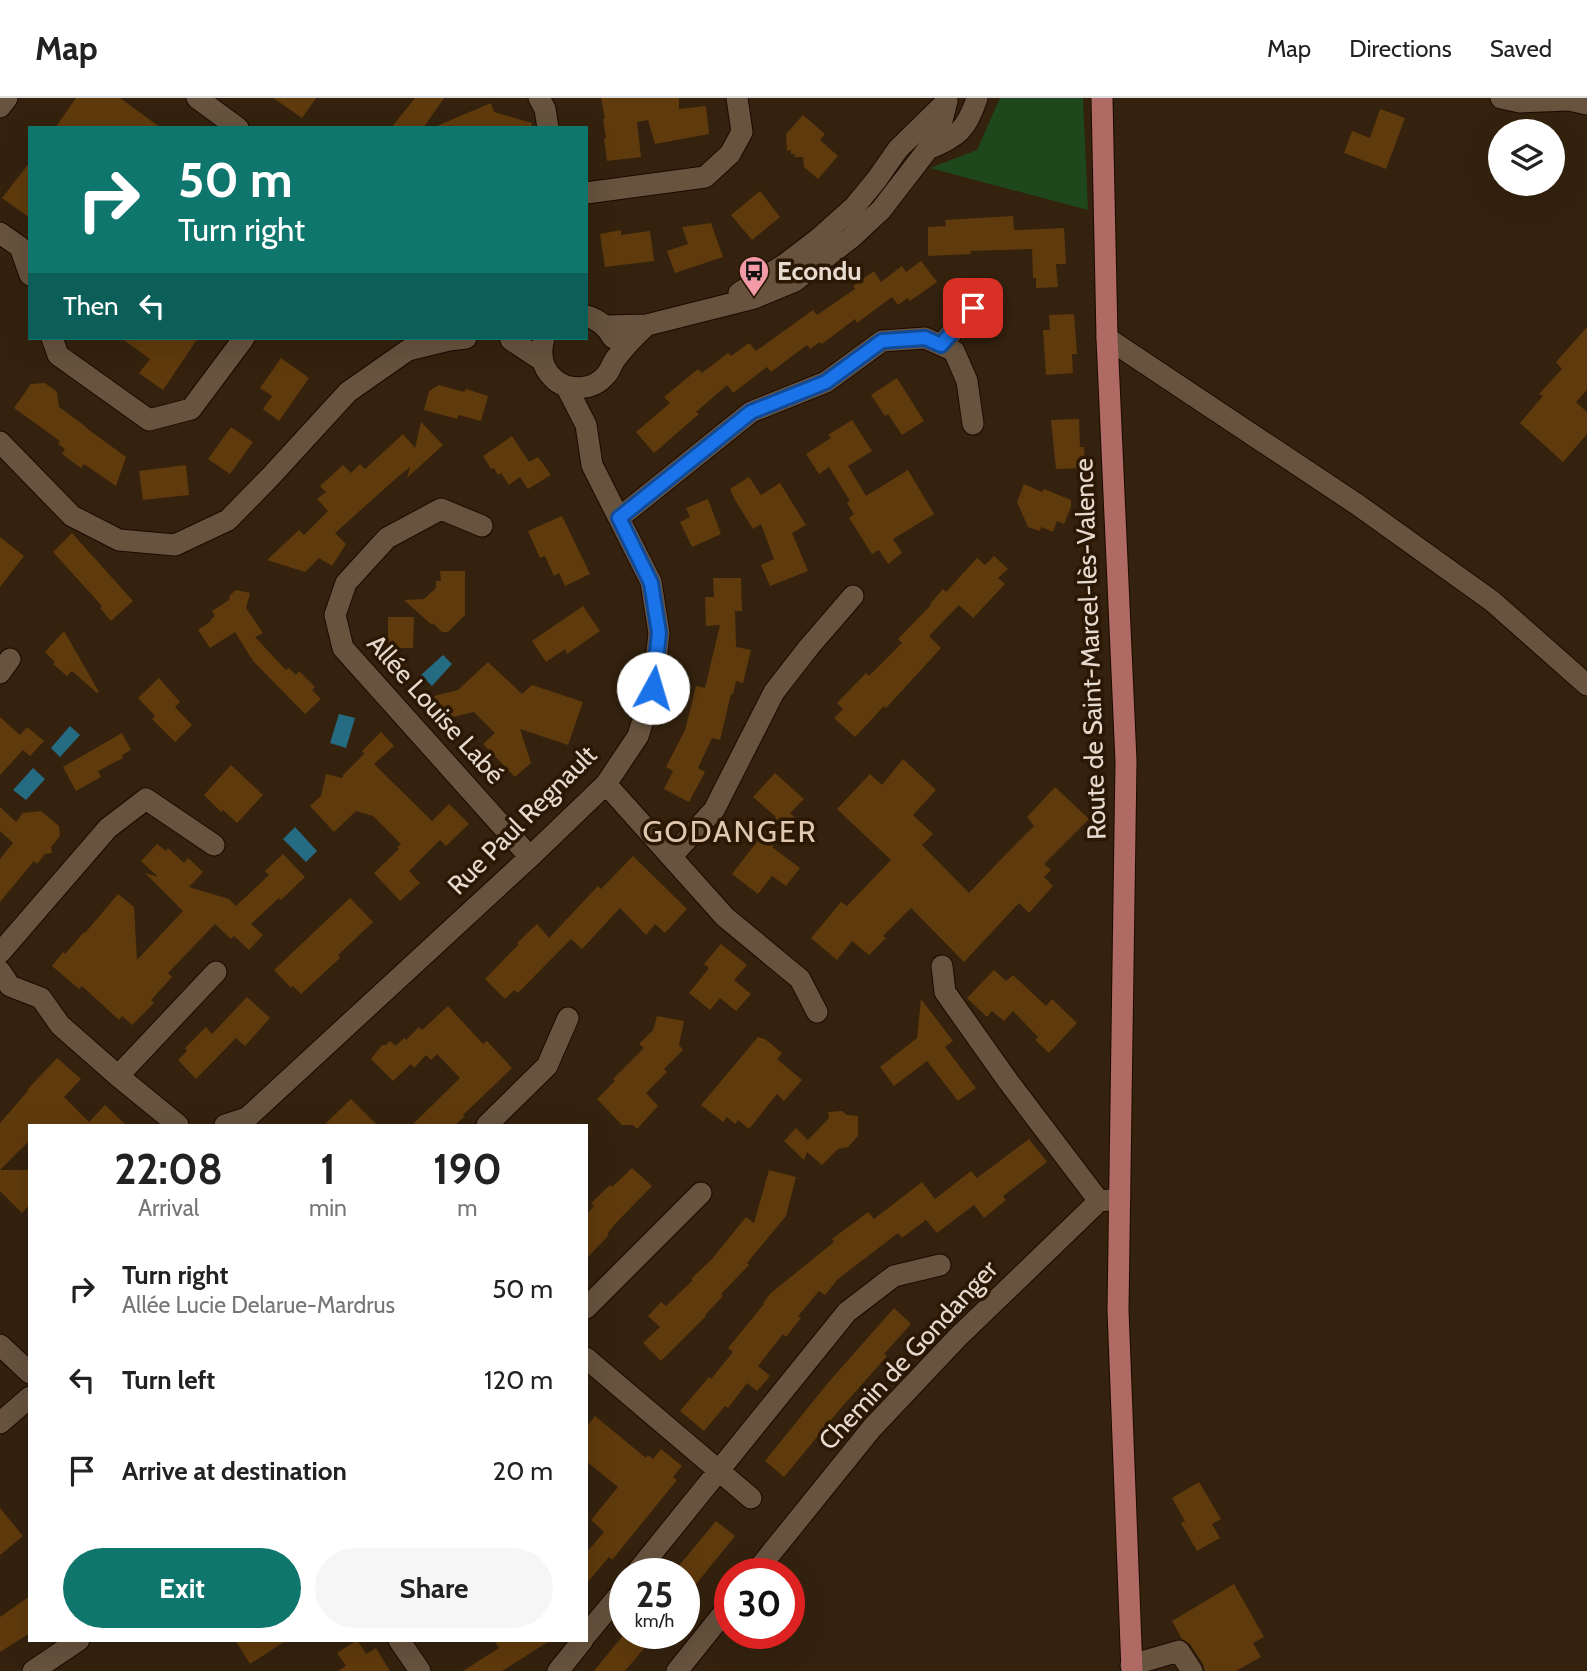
<!DOCTYPE html>
<meta charset="utf-8">
<style>
:root{--surface:#fff;--page:#f6f6f6;--text:#222;--muted:#767676;--line:#e0e0e0;--accent:#0f766e}
body{margin:0;font-family:Cabin,sans-serif;background:var(--page);color:var(--text);height:100vh;display:flex;flex-direction:column;font-size:26px;white-space:nowrap}
*{box-sizing:border-box;margin:0}
p{font-size:23px;color:var(--muted)}
.icon{flex:none;width:38px;height:38px;fill:none;stroke:currentColor;stroke-width:2;stroke-linecap:round;stroke-linejoin:round}
.map{position:relative;flex:1;overflow:hidden}
.panel{position:absolute;left:28px;top:1026px;width:560px;height:518px;display:flex;flex-direction:column;background:var(--surface);border-radius:0px;box-shadow:0 7px 28px #0002}
.panel>*{flex:none}
.hud{position:absolute;left:28px;top:28px;width:560px;height:214px;border-radius:0px;box-shadow:0 7px 28px #0002;background:#0f766e;color:#fff;overflow:hidden}
.controls{position:absolute;left:1488px;top:21px;display:grid;gap:14px}
.controls a{display:grid;place-items:center;width:77px;height:77px;border-radius:50%;background:var(--surface);box-shadow:0 7px 28px #0002;font-size:35px}
.speed{position:absolute;left:609px;top:1460px;display:flex;gap:14px;font-size:35px;font-weight:700;text-align:center}
.speed>*{display:grid;place-content:center;width:91px;height:91px;border-radius:50%;background:var(--surface);box-shadow:0 7px 28px #0002;line-height:1}
.speed small{font-size:18px;font-weight:400}
.speed .limit{border:10px solid #d22;background:#fff;color:#111}
.pin{position:absolute;display:grid;place-items:center;width:60px;height:60px;color:#fff;margin:-30px;border-radius:14px;box-shadow:0 4px 10px #0006}
.me{position:absolute;width:77px;margin:-38px;rotate:6deg;stroke-linejoin:round;filter:drop-shadow(0 0 5px #0008)}
.turn{display:flex;align-items:center;gap:24px;height:147px;padding:0 35px;font-size:32px}
.turn .icon{width:91px;height:91px;stroke-width:2.5}
.turn b{display:block;font-size:49px;line-height:60px}
.then{display:flex;align-items:center;height:66px;padding:0 35px;background:#0003;gap:14px;font-size:26px}
.eta{display:flex;justify-content:space-evenly;align-items:center;height:119px;text-align:center}
.eta b{font-size:42px;font-weight:700;line-height:49px}
.action{display:flex;gap:14px;margin-top:auto;padding:14px 35px}
.action a{flex:1;height:80px;border-radius:42px;background:var(--accent);color:#fff;font-size:28px;font-weight:700;line-height:80px;text-align:center}
.action a+a{background:var(--page);color:var(--text)}
ul{padding:0;list-style:none}
li{display:flex;align-items:center;gap:21px;height:91px;padding:0 35px}
li div{flex:1}
li b{display:block;font-size:26px}
li em{font-style:normal}
header{display:flex;align-items:center;gap:42px;box-sizing:border-box;height:98px;padding:0 35px;background:var(--surface);border-bottom:2px solid var(--line)}
header strong{font-size:33px}
nav{display:flex;gap:38px;margin-inline-start:auto;font-size:24px}
.map>svg:first-child{display:block}
.green{fill:#1e481c}
.water{fill:#256c83}
.building{fill:#5f3a0c}
.lines{fill:none;stroke-linecap:round;stroke-linejoin:round}
.minor-casing{stroke:#1b0a00;stroke-width:23}
.major-casing{stroke:#1b0a00;stroke-width:23}
.minor{stroke:#67533e;stroke-width:21}
.major{stroke:#af6a63;stroke-width:21}
.route-casing{stroke:#114b97;stroke-width:18}
.route{stroke:#1a73e8;stroke-width:12}
.labels{text-anchor:middle;stroke-width:7;stroke-linejoin:round;paint-order:stroke}
.poi-label{font-size:26px;font-weight:bold;fill:#e6d9ce;stroke:#2a1805;text-anchor:start}
.street-label{font-size:26px;fill:#e6d9ce;stroke:#2a1805}
.quarter-label{font-size:30px;letter-spacing:2px;fill:#dfc7b0;stroke:#2a1805}
</style>
<header>
<strong>Map</strong>
<nav><a>Map</a><a>Directions</a><a>Saved</a></nav>
</header>
<div class="map">
<svg width="1587" height="1573" viewBox="0 0 1587 1573">
<rect width="100%" height="100%" fill="#34220e"/>
<!-- green -->
<path class="green" d="M1000,0H1083L1088,112L930,70L977,52Z"/>
<!-- water -->
<path class="water" d="M443,557L452,566L432,588L421,577Z
M339,616L355,620L346,650L330,645Z
M70,628L80,637L60,659L51,650Z
M33,670L45,681L26,702L13,692Z
M295,729L317,753L306,764L283,741Z"/>
<!-- building -->
<path class="building" d="M76,0H120L161,30H55Z
M273,0H316L302,20Z
M415,0H444L423,30H391Z
M601,0H679V11L706,8L709,36L655,46L648,22L637,24L641,59L607,63L604,41L606,40L603,21H605Z
M491,5L494,14L532,25L531,30H432Z
M1380,11L1405,20L1386,71L1344,55L1352,33L1370,40Z
M803,17L825,36L820,42L838,58L818,81L804,69L803,59H794L795,56H791V52L787,53L786,36Z
M30,64V120L2,100Z
M760,93L780,119L752,142L731,117Z
M1013,118L1014,132L1064,130L1066,166H1056L1058,189L1036,190V180H1033L1032,151L970,153L971,156L928,158V129L946,128L945,122Z
M711,125L723,159L675,175L667,153L688,146L682,129Z
M621,132V137L650,133L654,163L605,169L600,136Z
M921,163L937,184L910,203L908,200L898,207L892,199L857,225L855,221L822,246L820,244L810,251L807,247L771,274L767,269L733,295L727,287L696,314L699,316L654,355L636,334L670,305L664,299L698,271L702,275L728,255L731,258L749,245L756,253L813,212L817,217L855,191L853,188L874,173L881,184L902,168L906,174Z
M1074,216L1077,256H1072L1073,275L1046,277L1043,232H1050L1049,217Z
M1587,229V292L1576,304L1587,314V336L1563,364L1520,325L1543,298L1539,296L1562,271L1556,264Z
M121,240H198L163,292L139,275L150,261Z
M281,260L309,280L279,323L263,311L272,298L260,290Z
M897,280L924,323L902,337L888,316L885,318L871,297Z
M45,285L57,294L59,309L85,328V329L126,359L116,388L84,366L81,370L62,356L65,351L58,346L60,343L14,310L31,286Z
M439,287L464,294L466,291L488,298L481,323L458,317L457,321L424,312L429,293Z
M1079,321L1080,349H1084L1085,370L1056,371L1051,322Z
M852,322L872,353L848,368L866,398L908,372L934,416L893,441L902,455L888,466L879,452L872,456L849,420L854,416L847,405L850,403L829,369L819,376L806,356L831,340L828,337Z
M421,324L443,347L407,380L410,369L401,376L335,435L346,446L332,468L319,460L305,474L267,462L299,432L304,437L328,413L317,401L326,394L320,388L343,367L351,375L360,366L365,371L403,336L415,350Z
M231,329L253,344L230,376L208,361Z
M512,338L529,364L538,359L551,377L528,391L520,379L509,387L501,375L498,377L494,370L491,371L483,358Z
M186,367L189,397L143,402L139,373Z
M749,379L761,397L780,385L806,427L792,435L808,473L770,488L761,467L774,461L761,426L753,431L735,402L730,391Z
M1024,386L1042,394L1044,391L1071,402V409L1064,426L1057,423L1053,434L1041,429L1040,433L1028,429L1017,404Z
M708,401L721,436L692,449L680,424L690,419L686,410Z
M562,418L590,476L565,488L559,475L554,478L545,458L540,460L528,433Z
M72,435L133,503L111,523L100,510L102,508L53,454Z
M0,439L24,458L0,489Z
M994,458L1008,471L998,480L1005,486L973,520L959,507L929,538L941,550L886,610L884,608L855,639L834,620L843,611L837,605L866,575L869,578L902,545L898,541L931,507L930,506L943,491L946,494L977,460L985,467Z
M440,473H465V517L448,534H442L433,525L432,527L404,502L424,501L436,490V483H441Z
M713,480H741L742,513H735L736,549L751,552L743,585L736,583L733,596H731L720,642L712,640L698,670L705,674L689,704L664,691L673,673L666,669L685,632L696,588L705,590L720,527L706,528L705,499H714Z
M236,492L250,495L246,510L263,535L255,539L286,572L289,570L296,577L299,573L315,589L312,592L321,601L305,616L253,563L235,534L210,550L198,532L211,523L210,522L215,518L212,513L229,502L230,497Z
M583,508L600,533L567,556L565,551L546,564L532,543Z
M388,519H414L413,550H388Z
M64,533L99,594L97,595L72,573L67,578L53,566L55,564L45,554Z
M488,564L522,596L532,587L583,604L568,647L520,631L531,665L515,679L483,646L495,635L474,614L441,622L434,598L458,592Z
M159,580L180,604L175,609L192,627L175,644L152,621L155,618L138,600Z
M0,619L20,637L27,629L44,643L30,658L23,652L0,677Z
M381,634L394,648L374,666L432,723L449,706L469,726L446,748L440,742L409,773L420,785L400,803L374,775L399,751L397,749L401,746L373,718L356,713L334,734L310,708L321,698L326,676L342,680L343,677L364,656L365,657L362,653Z
M122,635L131,652L122,657L123,660L98,673L101,679L76,693L63,669Z
M903,661L936,692L913,717L933,736L922,747L969,795L1008,754L1034,728L1027,719L1055,689L1089,721L1044,766L1051,772L1044,779L1053,788L1029,815L1019,805L964,864L911,810L883,838L886,840L869,857L852,843L837,862L811,840L841,804L847,808L891,762L837,711L870,676L882,687Z
M231,667L263,697L237,725L223,712L221,714L204,697Z
M775,675L804,701L790,715L798,722L772,749L800,770L786,788L772,778L758,796L732,776L776,719L753,699Z
M0,709L16,724L23,715L41,713L59,728L60,738L51,749L52,755L45,756L37,766L34,763L0,804V761L13,745L0,733Z
M157,746L166,753L168,750L184,765L188,760L203,774L189,789L229,801L236,808L269,777L265,773L283,756L305,779L281,802L279,800L251,826L263,837L249,852L234,838L231,841L215,826L168,875L172,879L151,902L154,905L132,927L122,918L119,922L82,888L79,891L52,868L63,854L65,856L84,834L85,835L118,796L134,809L137,862L183,813L145,775L158,779L141,763Z
M633,758L687,811L665,835L655,826L646,837L620,810L582,851L571,841L518,895L514,892L505,901L485,881L519,846L517,845L537,826L549,840L598,788L601,791Z
M350,800L373,824L338,857L340,860L301,896L293,888L291,890L274,872Z
M721,846L747,867L734,882L751,896L736,913L720,900L710,912L689,895L709,870L704,866Z
M994,872L1006,883L1013,877L1046,908L1052,901L1077,925L1049,955L1035,942L1038,939L1013,913L1004,923L992,913L987,919L967,900Z
M247,899L270,920L245,948L236,940L196,981L178,962L187,953L185,950L206,929L212,936Z
M921,901L953,943L945,949L976,990L958,1003L927,963L894,988L880,969L917,940Z
M448,908L483,946L487,943L512,970L463,1017L465,1018L455,1027H412L460,980L437,956L431,962L426,957L414,970L411,966L393,983L371,961L382,947H386L390,943L396,948L404,940L406,942L419,929L422,932Z
M657,918L684,923L679,947L683,952L664,971L667,974L646,995L658,1008L637,1031L633,1027H622L597,1001L615,983L613,981L644,950L639,946L653,932Z
M758,939L765,941L782,955L777,961L802,982L784,1003L777,996L749,1031L738,1022L735,1026L727,1019L723,1024L701,1007Z
M57,960L81,981L64,999L89,1024L105,1007L126,1027H30V1042L0,1072H30V1106L22,1115L0,1093V1025L28,993L27,992Z
M351,1001L377,1027H324Z
M842,1013L847,1017L858,1018V1038L848,1049L838,1051L822,1067L807,1054L804,1062L784,1043L796,1030L808,1042L829,1020L828,1014Z
M1029,1041L1047,1064L1003,1098L1006,1102L984,1120L974,1107L937,1135L926,1122L902,1140L898,1135L838,1181L825,1197L819,1193L798,1218L801,1220L786,1239L783,1236L758,1268L770,1278L757,1293L747,1285L728,1310L725,1308L704,1333L680,1313L709,1279L711,1281L733,1254L728,1250L764,1206L763,1205L771,1195L834,1144L832,1141L868,1114L874,1121L922,1084L935,1101L971,1073L977,1080Z
M632,1070L652,1088L615,1126L607,1136L609,1137L586,1161V1117L594,1108L591,1105L610,1087L612,1089Z
M769,1072L796,1079L786,1118L747,1165L749,1167L721,1196L723,1198L705,1217L706,1218L661,1263L643,1245L660,1229L648,1218L661,1204L666,1208L693,1182L691,1181L712,1161L746,1119L754,1125Z
M894,1210L911,1226L884,1256L887,1258L841,1310L784,1379L765,1363L827,1286Z
M595,1318L646,1360L648,1357L653,1361L661,1351L682,1368L673,1379L677,1382L612,1462L609,1459L586,1486V1455L604,1434L591,1422L618,1389L586,1363V1330Z
M1199,1384L1221,1421L1212,1426L1220,1440L1197,1453L1181,1425L1185,1423L1172,1400Z
M0,1410L23,1438L0,1457Z
M716,1423L735,1438L684,1501V1475H673Z
M1234,1486L1264,1539L1253,1545L1261,1559L1236,1573H1205L1203,1566L1190,1546L1182,1541L1172,1523Z
M30,1498V1535L0,1554V1519Z
M625,1535H657L625,1573H594Z
M235,1542H287L250,1566Z
M357,1542L366,1556L376,1550L390,1573H338L346,1568L337,1555Z
M494,1542H551L502,1573H463L499,1550Z"/>
<g class="lines">
<!-- minor casing -->
<g class="minor-casing">
<path id="minor" d="M197,0L238,30
M539,0L545,11L548,30
M1501,0L1520,4L1569,2L1587,6
M0,9L7,0
M928,51C958,39 967,31 977,0
M586,95L705,79L730,56L742,34L737,0
M0,135L20,149L30,177
M739,195L784,167L818,141L855,108L877,81L898,51L945,5
M586,218C599,221 607,229 613,240
M606,228L647,227L754,200L795,183L851,140L881,112L928,51L940,30L947,3
M52,240L58,257L149,322L191,311L244,240
M544,240C540,254 541,269 553,280C567,294 593,293 606,277C611,272 612,264 617,259C626,247 636,237 647,227
M1107,240L1358,407L1492,503L1587,587
M511,242L543,263
M941,247L989,191
M0,344L72,418L119,442L175,447L228,422L271,378L348,294L408,252L449,242L466,240
M619,420L751,314L826,284L882,243L925,240L954,253L967,283L973,326
M482,428L441,411L387,440L346,485L335,517L343,550L530,759
M0,575L10,561
M606,686L725,819L800,881L817,914
M671,759L714,712L774,594L809,549L853,498
M0,855L108,730L146,701L214,747
M942,868L945,894L1008,983L1099,1103
M0,873L10,888L41,900L60,927L118,978L178,1027
M118,978L216,874
M225,1027L247,1020L530,759L606,686L638,638L653,590L659,535L651,484L592,367L586,327L566,288
M487,1027L547,968L568,920
M586,1210L701,1095
M0,1247L30,1275
M586,1260L751,1400
M0,1325L30,1299
M636,1475L847,1214L894,1178L940,1167
M755,1475L872,1330L957,1240L1099,1103L1120,1101
M586,1537L625,1490
M399,1542L420,1573
M1131,1567L1179,1553L1192,1573
M33,1573L79,1542
M558,1573L583,1542
M677,1573L730,1507"/>
</g>
<!-- major casing -->
<g class="major-casing">
<path id="major" d="M1102,0L1107,240L1126,663L1118,1212L1132,1573"/>
</g>
<!-- minor -->
<use href="#minor" class="minor"/>
<!-- major -->
<use href="#major" class="major"/>
</g>
<g class="lines">
<!-- route casing -->
<g class="route-casing">
<path id="route" d="M653,590L659,535L651,485L619,420L751,314L826,284L882,243L925,240L941,247L973,210"/>
</g>
<!-- route -->
<use href="#route" class="route"/>
</g>
<!-- icons -->
<defs>
<g id="bus-pin" transform="scale(1.575)"><path d="M0 17L-7.5 6A9.5 9.5 0 1 1 7.5 6Z" fill="#f39aa7" stroke="#2a1805"/><path d="M-5-6H5V4H4V6H2V4H-2V6H-4V4H-5ZM-3.5-4V0h7V-4ZM-3.5 1.2v1.5H-2V1.2ZM2 1.2v1.5H3.5V1.2Z" fill="#111"/></g>
</defs>
<g fill-rule="evenodd">
<use href="#bus-pin" x="754" y="173"/>
</g>
<g class="labels">
<!-- poi labels -->
<g class="poi-label">
<text x="777" y="182">Econdu</text>
</g>
<!-- street labels -->
<g class="street-label">
<text transform="translate(1090 551) rotate(-92)" y="9">Route de Saint-Marcel-lès-Valence</text>
<text transform="translate(436 611) rotate(48)" y="9">Allée Louise Labé</text>
<text transform="translate(522 722) rotate(-45)" y="9">Rue Paul Regnault</text>
<text transform="translate(908 1257) rotate(-47)" y="9">Chemin de Gondanger</text>
</g>
<!-- quarter labels -->
<g class="quarter-label">
<text x="730" y="744">GODANGER</text>
</g>
</g>
</svg>
<div class="controls">
<a><svg class="icon" aria-label="layers" viewBox="0 0 24 24"><path d="M12 4l9 5-9 5-9-5zM3 14l9 5 9-5"/></svg></a>
</div>
<div class="speed"><div>25<small>km/h</small></div><div class="limit">30</div></div>
<div class="pin" style="left:973px;top:210px;background:#d93025"><svg class="icon" aria-label="arrive" viewBox="0 0 24 24"><path d="M6 21V4h12l-3 4 3 4H6"/></svg></div>
<svg class="me" style="left:653px;top:590px" viewBox="-20 -20 40 40"><circle r="19" fill="#fff"/><path d="M0-13L10 11 0 6-10 11z" fill="#1a73e8"/></svg>
<div class="hud">
<div class="turn"><svg class="icon" aria-label="right" viewBox="0 0 24 24"><path d="M7 20v-9h11M14 6l5 5-5 5"/></svg><div><b>50 m</b>Turn right</div></div>
<div class="then">Then<svg class="icon" aria-label="left" viewBox="0 0 24 24"><path d="M17 20v-9H6M10 6l-5 5 5 5"/></svg></div>
</div>
<section class="panel">
<div class="eta">
<div><b>22:08</b><p>Arrival</p></div>
<div><b>1</b><p>min</p></div>
<div><b>190</b><p>m</p></div>
</div>
<ul>
<li><svg class="icon" aria-label="right" viewBox="0 0 24 24"><path d="M7 20v-9h11M14 6l5 5-5 5"/></svg><div><b>Turn right</b><p>Allée Lucie Delarue-Mardrus</p></div><em>50 m</em></li>
<li><svg class="icon" aria-label="left" viewBox="0 0 24 24"><path d="M17 20v-9H6M10 6l-5 5 5 5"/></svg><div><b>Turn left</b></div><em>120 m</em></li>
<li><svg class="icon" aria-label="arrive" viewBox="0 0 24 24"><path d="M6 21V4h12l-3 4 3 4H6"/></svg><div><b>Arrive at destination</b></div><em>20 m</em></li>
</ul>
<div class="action"><a>Exit</a><a>Share</a></div>
</section>
</div>
